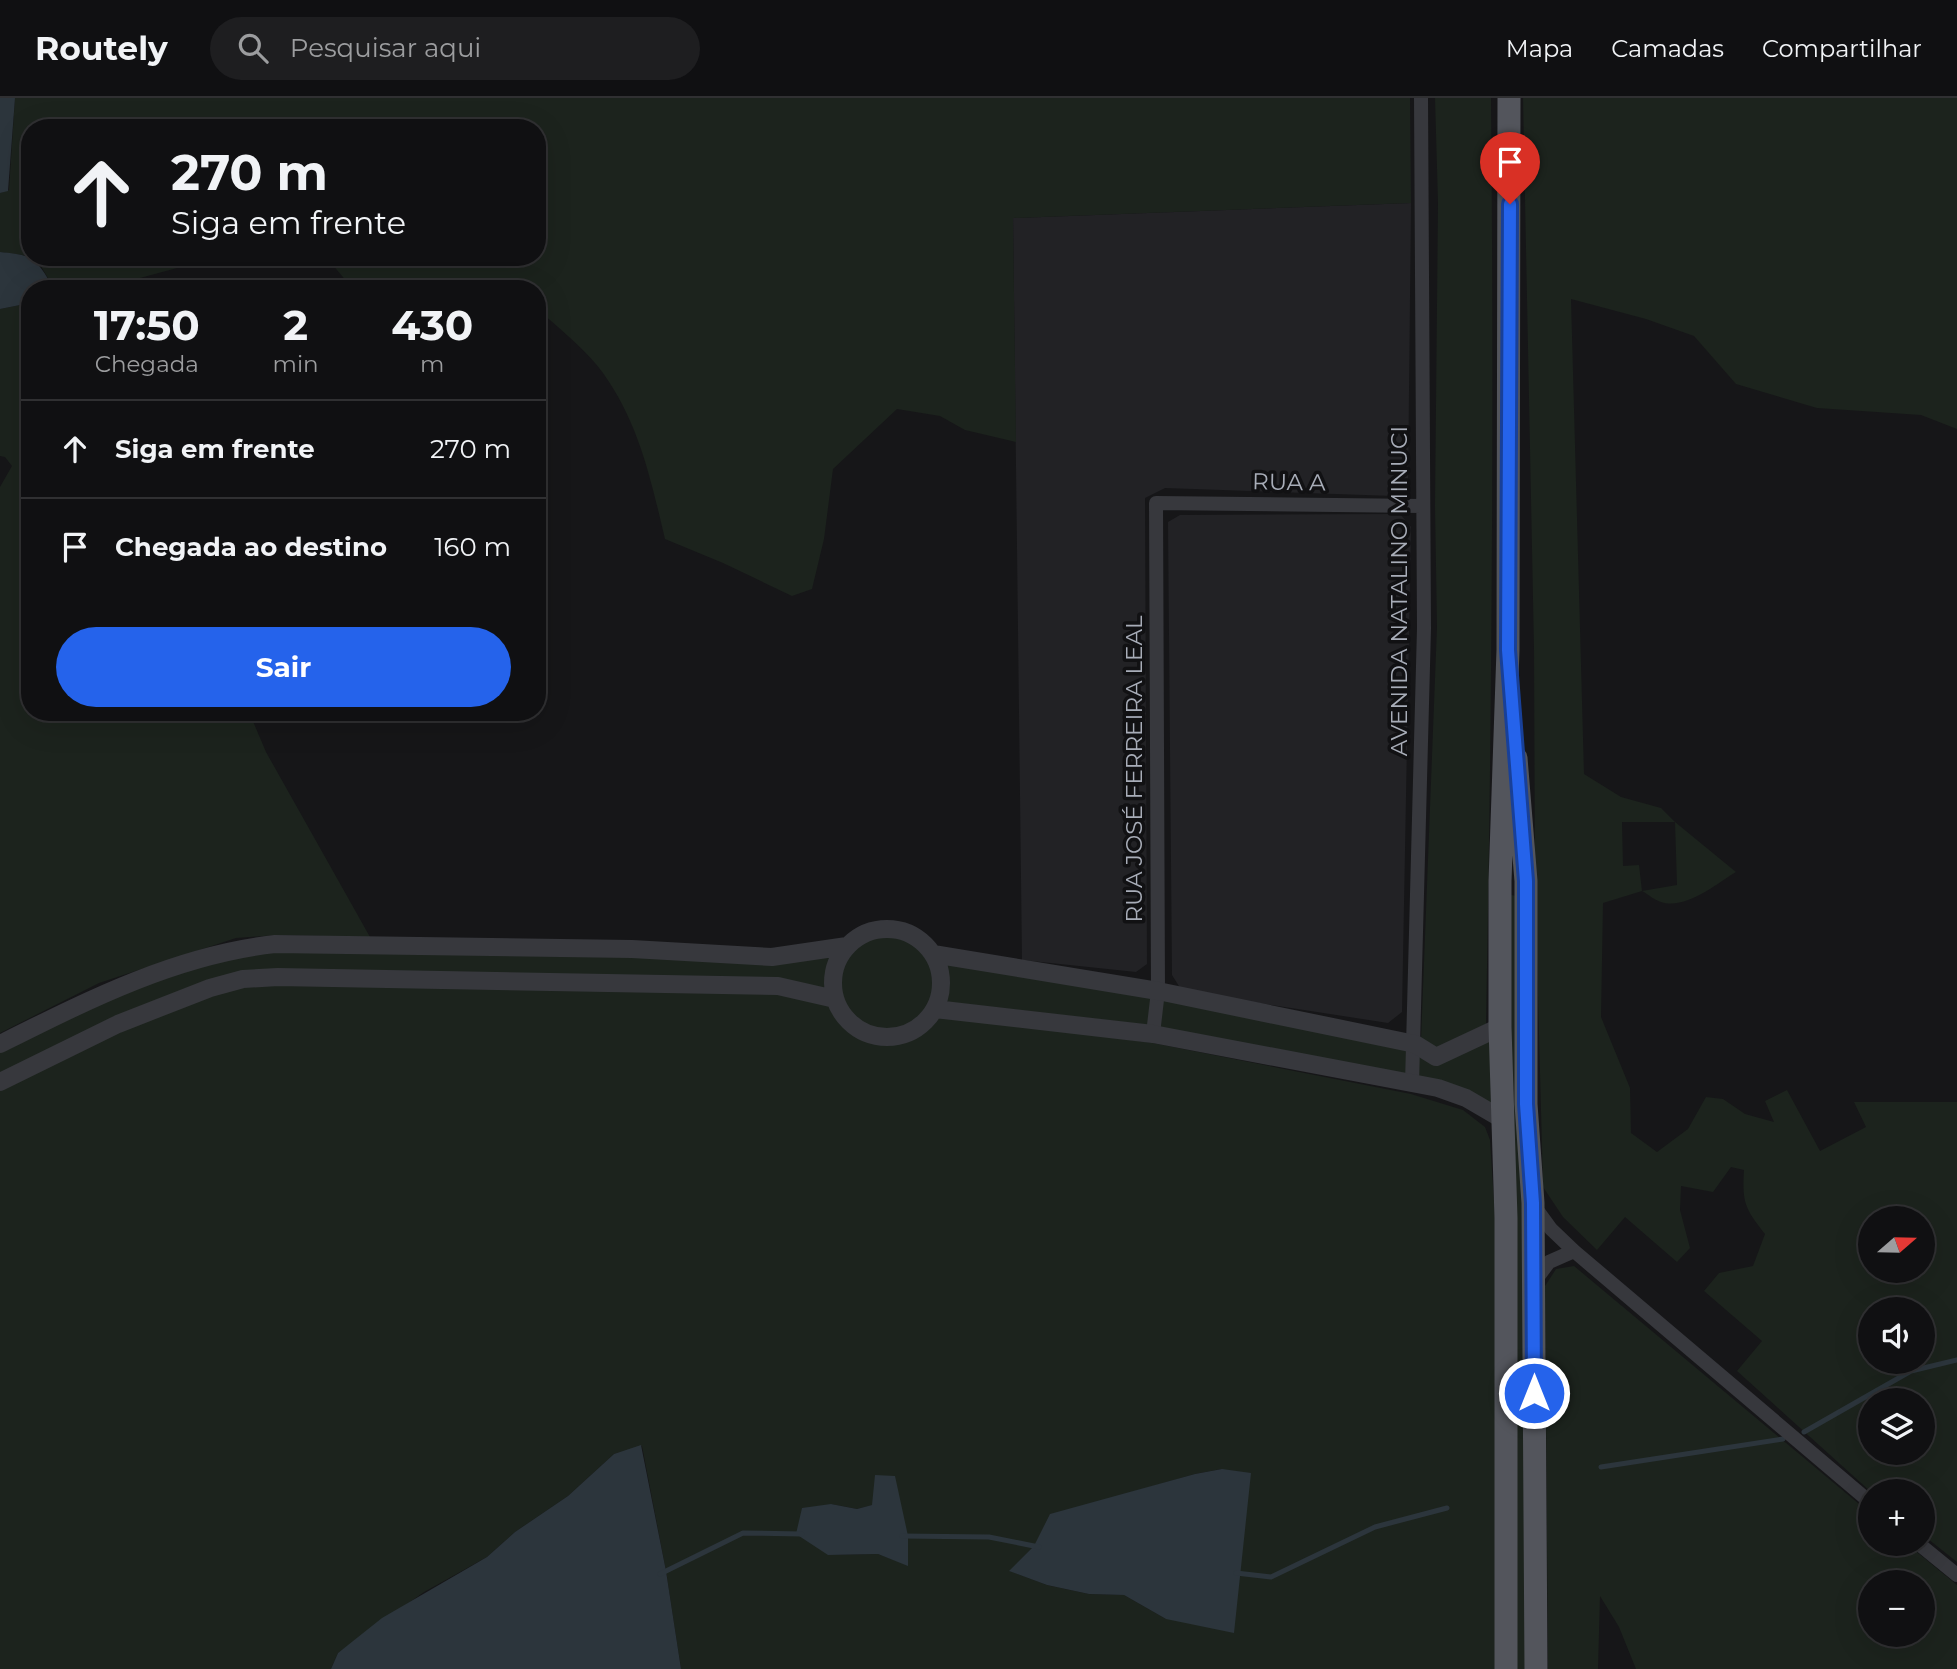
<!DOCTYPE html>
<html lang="pt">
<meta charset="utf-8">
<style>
:root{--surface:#101012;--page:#1e1e20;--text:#f1f3f6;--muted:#9c9d9f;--line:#303032;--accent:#2563eb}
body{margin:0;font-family:Montserrat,sans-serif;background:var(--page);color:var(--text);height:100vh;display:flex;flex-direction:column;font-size:26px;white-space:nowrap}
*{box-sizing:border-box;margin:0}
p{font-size:23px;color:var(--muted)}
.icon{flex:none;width:38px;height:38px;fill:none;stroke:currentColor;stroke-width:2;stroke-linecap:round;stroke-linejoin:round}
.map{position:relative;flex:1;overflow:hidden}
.drawer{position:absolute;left:21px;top:182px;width:525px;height:441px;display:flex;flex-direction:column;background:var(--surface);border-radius:28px;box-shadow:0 7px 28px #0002,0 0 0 2px var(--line)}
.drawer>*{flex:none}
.guide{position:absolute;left:21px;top:21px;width:525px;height:147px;border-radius:28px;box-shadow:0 7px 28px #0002,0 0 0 2px var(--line);background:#101012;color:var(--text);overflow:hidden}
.needle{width:46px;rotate:70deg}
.tools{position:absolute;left:1858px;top:1108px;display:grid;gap:14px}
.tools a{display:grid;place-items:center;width:77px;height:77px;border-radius:50%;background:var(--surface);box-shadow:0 7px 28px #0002,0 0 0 2px var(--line);font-size:35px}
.pin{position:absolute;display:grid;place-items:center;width:60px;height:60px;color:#fff;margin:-72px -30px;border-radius:50% 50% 50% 0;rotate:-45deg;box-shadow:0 0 7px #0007}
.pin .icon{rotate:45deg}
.me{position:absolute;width:77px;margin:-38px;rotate:0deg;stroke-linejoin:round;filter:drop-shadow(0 0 5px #0008)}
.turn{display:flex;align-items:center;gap:24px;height:147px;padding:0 35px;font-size:32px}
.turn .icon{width:91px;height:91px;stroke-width:2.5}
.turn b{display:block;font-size:49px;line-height:60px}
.eta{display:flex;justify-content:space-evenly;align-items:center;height:119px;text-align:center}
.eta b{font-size:42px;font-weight:700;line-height:49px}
.cta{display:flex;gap:14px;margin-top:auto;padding:14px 35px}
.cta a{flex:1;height:80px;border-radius:42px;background:var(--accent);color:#fff;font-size:28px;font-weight:700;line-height:80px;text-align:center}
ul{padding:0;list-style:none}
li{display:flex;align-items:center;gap:21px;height:98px;padding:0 35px;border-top:2px solid var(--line)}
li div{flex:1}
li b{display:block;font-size:26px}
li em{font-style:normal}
header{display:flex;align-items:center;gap:42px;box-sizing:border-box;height:98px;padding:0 35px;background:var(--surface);border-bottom:2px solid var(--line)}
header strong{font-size:33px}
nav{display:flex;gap:38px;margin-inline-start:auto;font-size:24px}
.search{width:490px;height:63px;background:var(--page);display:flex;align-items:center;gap:18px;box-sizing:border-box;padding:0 24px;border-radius:38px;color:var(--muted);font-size:26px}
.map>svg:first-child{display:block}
.built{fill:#222225}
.green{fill:#1c231d;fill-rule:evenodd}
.water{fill:#2c353c}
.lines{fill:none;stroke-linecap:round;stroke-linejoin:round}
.stream{stroke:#2c353c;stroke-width:5}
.minor{stroke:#37383d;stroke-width:14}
.tertiary{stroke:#37383d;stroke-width:18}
.primary{stroke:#53555c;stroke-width:23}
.route-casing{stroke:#184099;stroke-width:18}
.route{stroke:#2563eb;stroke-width:12}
.labels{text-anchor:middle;stroke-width:7;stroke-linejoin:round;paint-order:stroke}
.street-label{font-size:23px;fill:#a8adb8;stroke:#111113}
</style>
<header>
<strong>Routely</strong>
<div class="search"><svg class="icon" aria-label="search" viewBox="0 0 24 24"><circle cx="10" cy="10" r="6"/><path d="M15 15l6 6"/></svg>Pesquisar aqui</div>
<nav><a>Mapa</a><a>Camadas</a><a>Compartilhar</a></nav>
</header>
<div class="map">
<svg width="1957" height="1571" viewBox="0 0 1957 1571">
<rect width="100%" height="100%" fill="#161618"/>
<!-- built -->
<path class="built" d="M1411,105L1408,389L1394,398L1165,390L1145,400L1147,866L1136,874L1022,862L1013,120Z
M1400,416L1411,429L1402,914L1388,925L1182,893L1172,877L1168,424L1180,417Z"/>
<!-- green -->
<path class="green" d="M15,0H1410L1411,105L1013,120L1016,344L965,332L940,318L897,311L833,371L824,441L812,491L792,498L723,465L665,441C651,382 639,325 603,275C587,253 561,232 541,214L537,212V191H353L326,159H537V30H30V158L0,154V95L9,92Z
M1435,0H1491C1494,309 1492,618 1486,926L1433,952L1421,942L1437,529L1435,408L1438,105Z
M1523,0H1957V331L1921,317L1817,310L1736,286L1694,238L1646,221L1571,201L1584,676L1621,699L1661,710L1675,724L1736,774C1716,786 1686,812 1661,804C1654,802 1648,796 1642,793L1603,805L1601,919L1630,990L1631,1035L1657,1054L1688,1031L1706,999L1723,1001L1745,1016L1774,1024L1765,1003L1787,992L1820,1053L1866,1029L1854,1004H1957V1464L1923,1437V1393L1871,1394L1737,1273L1762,1243L1704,1193L1719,1175L1753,1168L1765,1136C1745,1110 1742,1105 1744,1072L1731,1069L1713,1094L1681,1088L1680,1112L1690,1150L1677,1164L1625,1119L1597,1152L1563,1119L1543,1089L1535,783L1534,551ZM1622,724H1675L1677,787L1642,793L1639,767L1623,768ZM1871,1120H1923V1172H1871ZM1871,1211H1923V1264H1871ZM1871,1302H1923V1354H1871Z
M31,159H260L192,166L99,191H47L51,185L39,165Z
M30,205V614H249L266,654L370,839L277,837L236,840L99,885L0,935V389L12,368L5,359L0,358V211Z
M1511,797L1517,798L1530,1571H1513L1508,1022Z
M838 885a49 49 0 1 1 98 0a49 49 0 1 1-98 0Z
M236,854L834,858L829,870L828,894L243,877L0,980V952L104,898Z
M942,865L1152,895L1149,927L948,904L944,899L946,881Z
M245,886L780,893L831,906C855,952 906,958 937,916L1153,945L1411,996L1463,1012L1485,1029L1490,1042L1495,1119L1496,1571H681L666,1473L642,1348L614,1356L568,1398L515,1434L487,1459L424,1494L338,1555L331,1571H0V991L120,932ZM1222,1371L1166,1521L1124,1497L1089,1496L1047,1487L1010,1473L1034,1448L1129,1395L1195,1376ZM831,1406L857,1411L873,1407L908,1467L878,1456L828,1457Z
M1160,899L1409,953L1407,976L1161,934Z
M1490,938L1491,1009L1418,985L1417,955Z
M1574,1168L1871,1416V1446H1907L1957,1487V1571H1636L1619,1529L1600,1498L1598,1571H1548L1545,1188L1556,1171ZM1871,1484H1923V1536H1871Z"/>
<!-- water -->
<path class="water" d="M0,0H15L8,93L0,95Z
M0,154C31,157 35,158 51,186L47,191H30V205L0,211Z
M641,1347L666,1473L681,1571H331L338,1555L382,1520L487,1459L515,1434L568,1398L614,1356Z
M1222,1371L1251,1375L1234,1535L1166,1521L1124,1497L1089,1496L1047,1487L1009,1473L1034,1448L1050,1416L1195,1376Z
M875,1377L895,1378L908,1438V1468L878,1456L828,1457L796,1436L802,1410L831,1406L857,1411L872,1407Z"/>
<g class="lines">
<!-- stream -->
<path class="stream" d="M1804,1334L1911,1273L1957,1262
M1601,1369L1783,1341
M902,1438L989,1439L1039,1449
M1236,1475L1271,1479L1375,1429L1447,1410
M660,1476L743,1435L802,1436"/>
<!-- minor -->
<path class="minor" d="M1153,936L1158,893L1156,405L1422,408
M1412,986L1424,530L1421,0
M1535,1109L1551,1131L1574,1153L1871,1405
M1534,1184L1549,1164L1574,1153
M1919,1446L1957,1477"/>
<!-- tertiary -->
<path class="tertiary" d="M833 885a54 54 0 1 1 108 0a54 54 0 1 1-108 0Z
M933,856L1158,893L1415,946L1436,959L1500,929
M935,911L1153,936L1438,990L1466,1000L1502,1021
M0,946C88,902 176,857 275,846L632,851L772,859L847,848
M0,984L118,926L210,890L243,881L278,879L778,888L835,901"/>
<!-- primary -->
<path class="primary" d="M1516,660L1526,783V1006L1533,1105L1536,1571
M1506,1571V1120L1500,929V783L1508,552L1509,0"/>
</g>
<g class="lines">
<!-- route casing -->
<g class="route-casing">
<path id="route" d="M1510,106L1508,552L1526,783V1006L1533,1105L1534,1295"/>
</g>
<!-- route -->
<use href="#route" class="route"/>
</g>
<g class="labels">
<!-- street labels -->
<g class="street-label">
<text transform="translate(1289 384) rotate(1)" y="8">RUA A</text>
<text transform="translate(1399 493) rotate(-90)" y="8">AVENIDA NATALINO MINUCI</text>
<text transform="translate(1134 671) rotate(-90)" y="8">RUA JOSÉ FERREIRA LEAL</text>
</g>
</g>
</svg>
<div class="tools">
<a><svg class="needle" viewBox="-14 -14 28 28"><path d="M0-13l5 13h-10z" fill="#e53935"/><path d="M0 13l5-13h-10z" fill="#9c9d9f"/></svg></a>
<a><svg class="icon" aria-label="sound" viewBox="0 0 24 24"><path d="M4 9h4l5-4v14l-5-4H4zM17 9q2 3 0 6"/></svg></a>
<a><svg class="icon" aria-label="layers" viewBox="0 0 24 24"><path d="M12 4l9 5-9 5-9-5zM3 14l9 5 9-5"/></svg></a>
<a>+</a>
<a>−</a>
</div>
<div class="pin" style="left:1510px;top:106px;background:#d93025"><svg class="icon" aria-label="arrive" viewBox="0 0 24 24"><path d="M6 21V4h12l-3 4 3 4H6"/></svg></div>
<svg class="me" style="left:1534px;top:1295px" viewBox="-20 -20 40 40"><circle r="17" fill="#2563eb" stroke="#fff" stroke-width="3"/><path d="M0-11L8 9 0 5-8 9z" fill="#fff"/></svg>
<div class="guide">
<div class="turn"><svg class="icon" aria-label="ahead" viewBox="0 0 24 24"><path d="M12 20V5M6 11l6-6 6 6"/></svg><div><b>270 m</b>Siga em frente</div></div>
</div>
<section class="drawer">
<div class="eta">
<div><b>17:50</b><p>Chegada</p></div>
<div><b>2</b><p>min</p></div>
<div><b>430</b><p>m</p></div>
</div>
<ul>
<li><svg class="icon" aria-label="ahead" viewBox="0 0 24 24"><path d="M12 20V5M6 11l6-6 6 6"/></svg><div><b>Siga em frente</b></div><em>270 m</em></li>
<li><svg class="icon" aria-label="arrive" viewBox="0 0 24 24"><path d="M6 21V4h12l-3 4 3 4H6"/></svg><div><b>Chegada ao destino</b></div><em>160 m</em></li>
</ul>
<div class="cta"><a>Sair</a></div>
</section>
</div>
